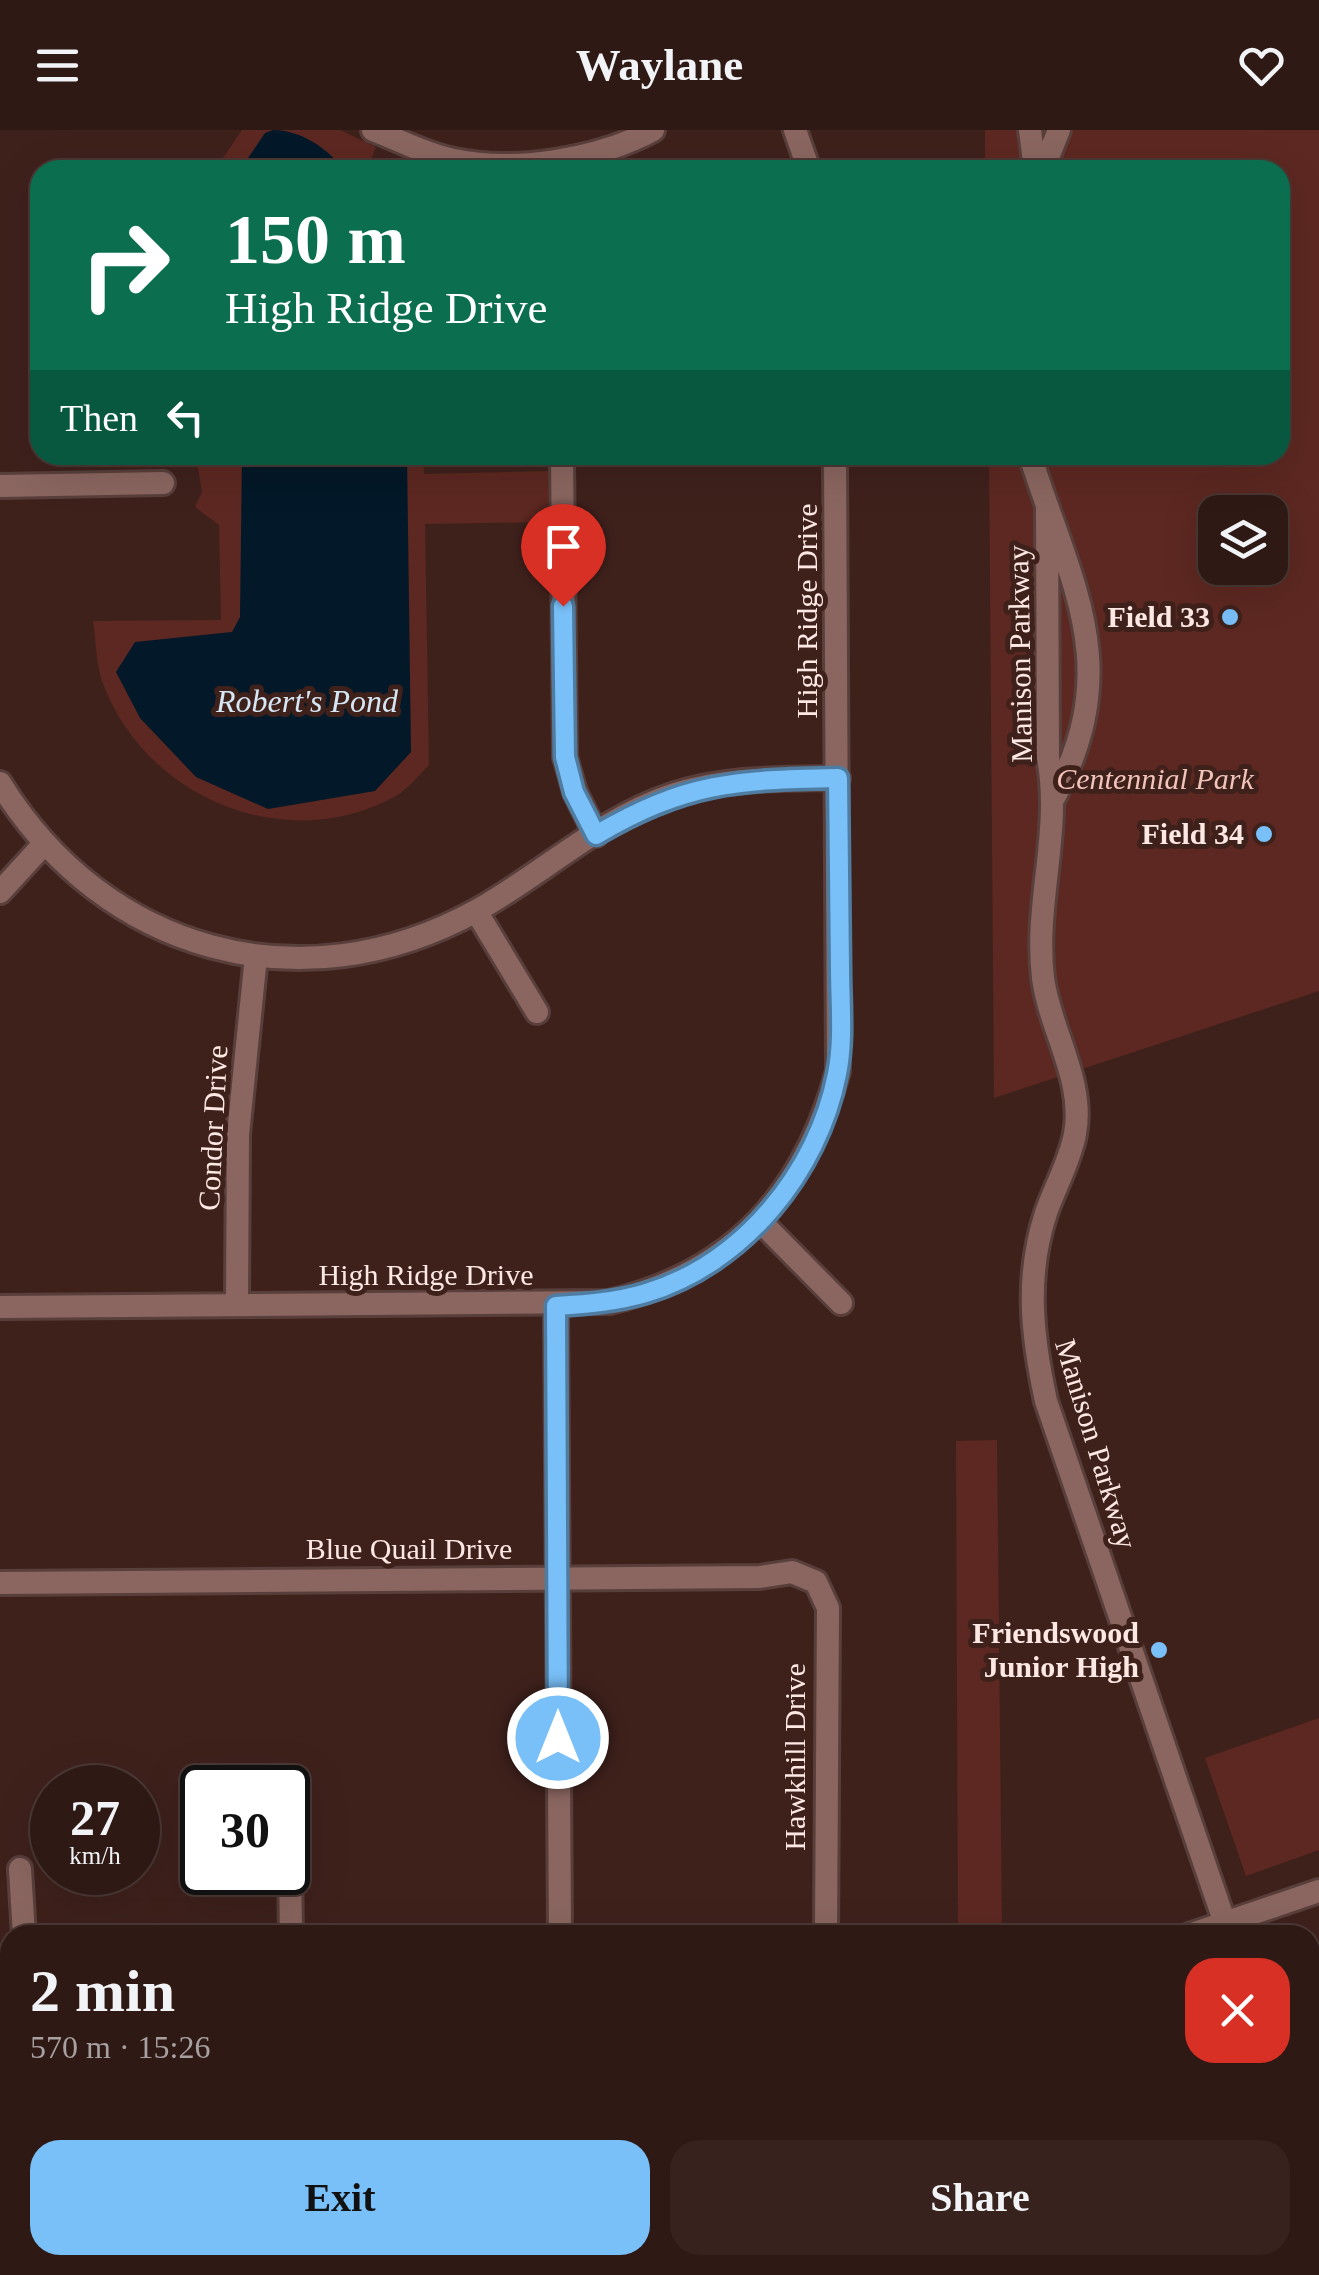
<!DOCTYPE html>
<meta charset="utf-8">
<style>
:root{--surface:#2f1915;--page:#37221e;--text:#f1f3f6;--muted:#a7a0a0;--line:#4a3834;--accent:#79bff8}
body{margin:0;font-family:Georgia,serif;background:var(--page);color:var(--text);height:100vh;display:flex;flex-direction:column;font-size:38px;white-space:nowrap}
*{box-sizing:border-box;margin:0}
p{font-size:32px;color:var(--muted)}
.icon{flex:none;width:55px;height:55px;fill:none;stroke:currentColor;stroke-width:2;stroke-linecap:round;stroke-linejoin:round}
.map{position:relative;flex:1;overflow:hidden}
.panel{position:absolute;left:0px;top:1795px;width:1320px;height:350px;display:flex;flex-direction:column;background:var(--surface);border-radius:30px 30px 0 0;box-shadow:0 10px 40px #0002,0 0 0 2px var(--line)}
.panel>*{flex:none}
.guide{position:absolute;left:30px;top:30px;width:1260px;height:305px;border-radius:30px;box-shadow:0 10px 40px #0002,0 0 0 2px var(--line);background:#0b6e4f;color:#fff;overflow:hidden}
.tools{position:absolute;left:1198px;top:365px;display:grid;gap:20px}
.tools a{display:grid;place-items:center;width:90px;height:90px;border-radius:20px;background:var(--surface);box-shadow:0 10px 40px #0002,0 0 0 2px var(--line);font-size:50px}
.speed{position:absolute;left:30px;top:1635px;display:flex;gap:20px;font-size:50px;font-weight:700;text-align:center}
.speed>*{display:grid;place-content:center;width:130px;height:130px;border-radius:50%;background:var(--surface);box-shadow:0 10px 40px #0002,0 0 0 2px var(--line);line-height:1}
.speed small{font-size:25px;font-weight:400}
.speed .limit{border:5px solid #111;border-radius:15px;background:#fff;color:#111}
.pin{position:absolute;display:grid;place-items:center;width:85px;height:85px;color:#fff;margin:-102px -42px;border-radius:50% 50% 50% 0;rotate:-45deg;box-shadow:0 0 10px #0007}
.pin .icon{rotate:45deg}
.me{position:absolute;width:110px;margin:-55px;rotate:0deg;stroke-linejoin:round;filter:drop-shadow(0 0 8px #0008)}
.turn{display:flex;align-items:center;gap:35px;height:210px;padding:0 30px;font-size:45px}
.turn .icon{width:130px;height:130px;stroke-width:2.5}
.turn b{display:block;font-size:70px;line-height:85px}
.then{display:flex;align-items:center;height:95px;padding:0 30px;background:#0003;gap:20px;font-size:38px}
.round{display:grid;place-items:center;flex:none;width:105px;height:105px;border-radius:30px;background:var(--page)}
.summary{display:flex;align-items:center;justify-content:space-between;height:170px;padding:0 30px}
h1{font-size:60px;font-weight:700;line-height:75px}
.action{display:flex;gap:20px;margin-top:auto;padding:20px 30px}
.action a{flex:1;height:115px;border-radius:30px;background:var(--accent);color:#111;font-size:40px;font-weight:700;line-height:115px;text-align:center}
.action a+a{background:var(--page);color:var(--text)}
header{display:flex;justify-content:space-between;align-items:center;height:130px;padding:0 30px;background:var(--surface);font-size:45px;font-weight:700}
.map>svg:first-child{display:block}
.green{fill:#5d2821;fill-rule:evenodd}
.water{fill:#031828}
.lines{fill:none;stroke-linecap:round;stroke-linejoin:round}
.minor-casing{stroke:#593f3b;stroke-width:28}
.minor{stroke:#8b6660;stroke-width:22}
.route-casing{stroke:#4f7ca1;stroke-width:25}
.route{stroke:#79bff8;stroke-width:18}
.poi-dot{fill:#79bff8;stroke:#3f211c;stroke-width:4}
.labels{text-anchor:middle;stroke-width:10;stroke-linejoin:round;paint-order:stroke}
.street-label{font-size:30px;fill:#fee8e4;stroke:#3f211c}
.poi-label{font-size:30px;font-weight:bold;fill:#fee8e4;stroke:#3f211c;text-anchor:end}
.park-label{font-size:30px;font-style:italic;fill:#f2c3ba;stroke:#3f211c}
.water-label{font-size:32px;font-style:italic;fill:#d5e6f5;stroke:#3f211c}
</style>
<header><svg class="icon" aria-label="menu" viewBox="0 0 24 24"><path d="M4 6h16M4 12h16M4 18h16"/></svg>Waylane<svg class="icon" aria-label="heart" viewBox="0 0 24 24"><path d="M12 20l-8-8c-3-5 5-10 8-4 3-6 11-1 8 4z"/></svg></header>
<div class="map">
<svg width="1319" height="2145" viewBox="0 0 1319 2145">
<rect width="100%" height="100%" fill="#3f211c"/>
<!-- green -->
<path class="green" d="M242,0H340L376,17L367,40H215Z
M985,0H1319V861L994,968L989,325H1280V40H985ZM1215,382H1270V438H1215Z
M219,325H423L424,344L549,341L548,392L425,394L429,635C419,645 408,659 396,666C286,727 144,668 102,551C96,533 96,510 93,491L221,490L219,395L195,377L202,362L197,333Z
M997,1310L1002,1805H958L956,1311Z
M1319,1588V1720L1246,1746L1205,1628Z"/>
<!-- water -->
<path class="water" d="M273,0C300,0 328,18 344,40H240L265,3Z
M242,325H407L411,622L375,661L268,679L196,647L140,588L116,542L135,512L232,502L240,487Z"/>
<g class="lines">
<!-- minor casing -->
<g class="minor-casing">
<path id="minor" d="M373,0C399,10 427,25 454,30C514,43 600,29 653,0
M795,0L809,40
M1030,0L1035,40
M1043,40L1059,0
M562,325L565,627L575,662L596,705
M1030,325C1070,453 1125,534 1055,666
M0,356L163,353
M1047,380L1048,628C1062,701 1034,774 1043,848C1050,901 1085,950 1075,1004C1070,1031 1055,1057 1046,1083C1025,1147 1032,1206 1046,1271L1229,1805
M0,653C104,822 301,877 476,781C541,745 600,689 672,665C727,647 782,649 838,648
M0,762L43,715
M476,781L537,882
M760,1091L841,1173
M237,1174L238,1004L256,826
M556,1176L560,1805
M0,1177L609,1172C734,1143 805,1063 838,941L835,325
M0,1453L760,1447L792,1442L816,1452L828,1478L826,1805
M290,1735L291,1805
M20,1739L24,1805
M1189,1805L1319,1761
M0,1915H10
M1310,1964L1319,1962
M295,2135V2145
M825,2135V2145
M564,2145V2135
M1172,2145V2135"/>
</g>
<!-- minor -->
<use href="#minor" class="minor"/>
</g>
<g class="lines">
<!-- route casing -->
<g class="route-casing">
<path id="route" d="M558,1608L556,1176C586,1174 616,1172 646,1163C743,1134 818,1042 837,944C844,910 840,872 840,838C839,774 839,711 838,648C736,650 686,652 596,705L574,662L565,627L563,476"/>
</g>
<!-- route -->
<use href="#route" class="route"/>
</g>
<!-- markers -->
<g class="poi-dot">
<circle cx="1230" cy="487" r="10"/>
<circle cx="1264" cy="704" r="10"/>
<circle cx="1159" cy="1520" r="10"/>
</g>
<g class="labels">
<!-- street labels -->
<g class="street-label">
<text transform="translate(807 481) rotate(-90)" y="10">High Ridge Drive</text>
<text transform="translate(1020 524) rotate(-91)" y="10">Manison Parkway</text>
<text transform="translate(213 998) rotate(-87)" y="10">Condor Drive</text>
<text x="426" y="1155">High Ridge Drive</text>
<text transform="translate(1096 1314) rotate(73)" y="10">Manison Parkway</text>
<text x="409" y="1429">Blue Quail Drive</text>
<text transform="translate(795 1627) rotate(-90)" y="10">Hawkhill Drive</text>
</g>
<!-- poi labels -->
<g class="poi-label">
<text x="1210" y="497">Field 33</text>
<text x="1244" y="714">Field 34</text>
<text x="1139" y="1513">Friendswood<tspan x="1139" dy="34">Junior High</tspan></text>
</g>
<!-- park labels -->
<g class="park-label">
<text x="1155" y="659">Centennial Park</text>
</g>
<!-- water labels -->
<g class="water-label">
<text x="307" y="582">Robert's Pond</text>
</g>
</g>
</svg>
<div class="tools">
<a><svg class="icon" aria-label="layers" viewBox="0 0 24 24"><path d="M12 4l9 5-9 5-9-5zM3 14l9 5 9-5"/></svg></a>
</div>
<div class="speed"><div>27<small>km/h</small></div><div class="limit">30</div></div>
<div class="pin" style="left:563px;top:476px;background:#d93025"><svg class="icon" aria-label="arrive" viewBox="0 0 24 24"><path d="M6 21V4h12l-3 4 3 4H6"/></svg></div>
<svg class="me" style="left:558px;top:1608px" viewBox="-20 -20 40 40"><circle r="17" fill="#79bff8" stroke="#fff" stroke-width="3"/><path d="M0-11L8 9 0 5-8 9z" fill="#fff"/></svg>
<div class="guide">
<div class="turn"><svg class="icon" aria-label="right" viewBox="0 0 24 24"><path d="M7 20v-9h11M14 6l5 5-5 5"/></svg><div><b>150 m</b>High Ridge Drive</div></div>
<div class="then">Then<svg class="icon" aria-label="left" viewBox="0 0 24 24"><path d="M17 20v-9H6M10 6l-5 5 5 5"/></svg></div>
</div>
<section class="panel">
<div class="summary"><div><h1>2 min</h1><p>570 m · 15:26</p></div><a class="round" style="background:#d93025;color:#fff"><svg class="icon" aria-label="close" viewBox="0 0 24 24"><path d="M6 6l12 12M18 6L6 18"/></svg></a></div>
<div class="action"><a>Exit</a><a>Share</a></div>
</section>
</div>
